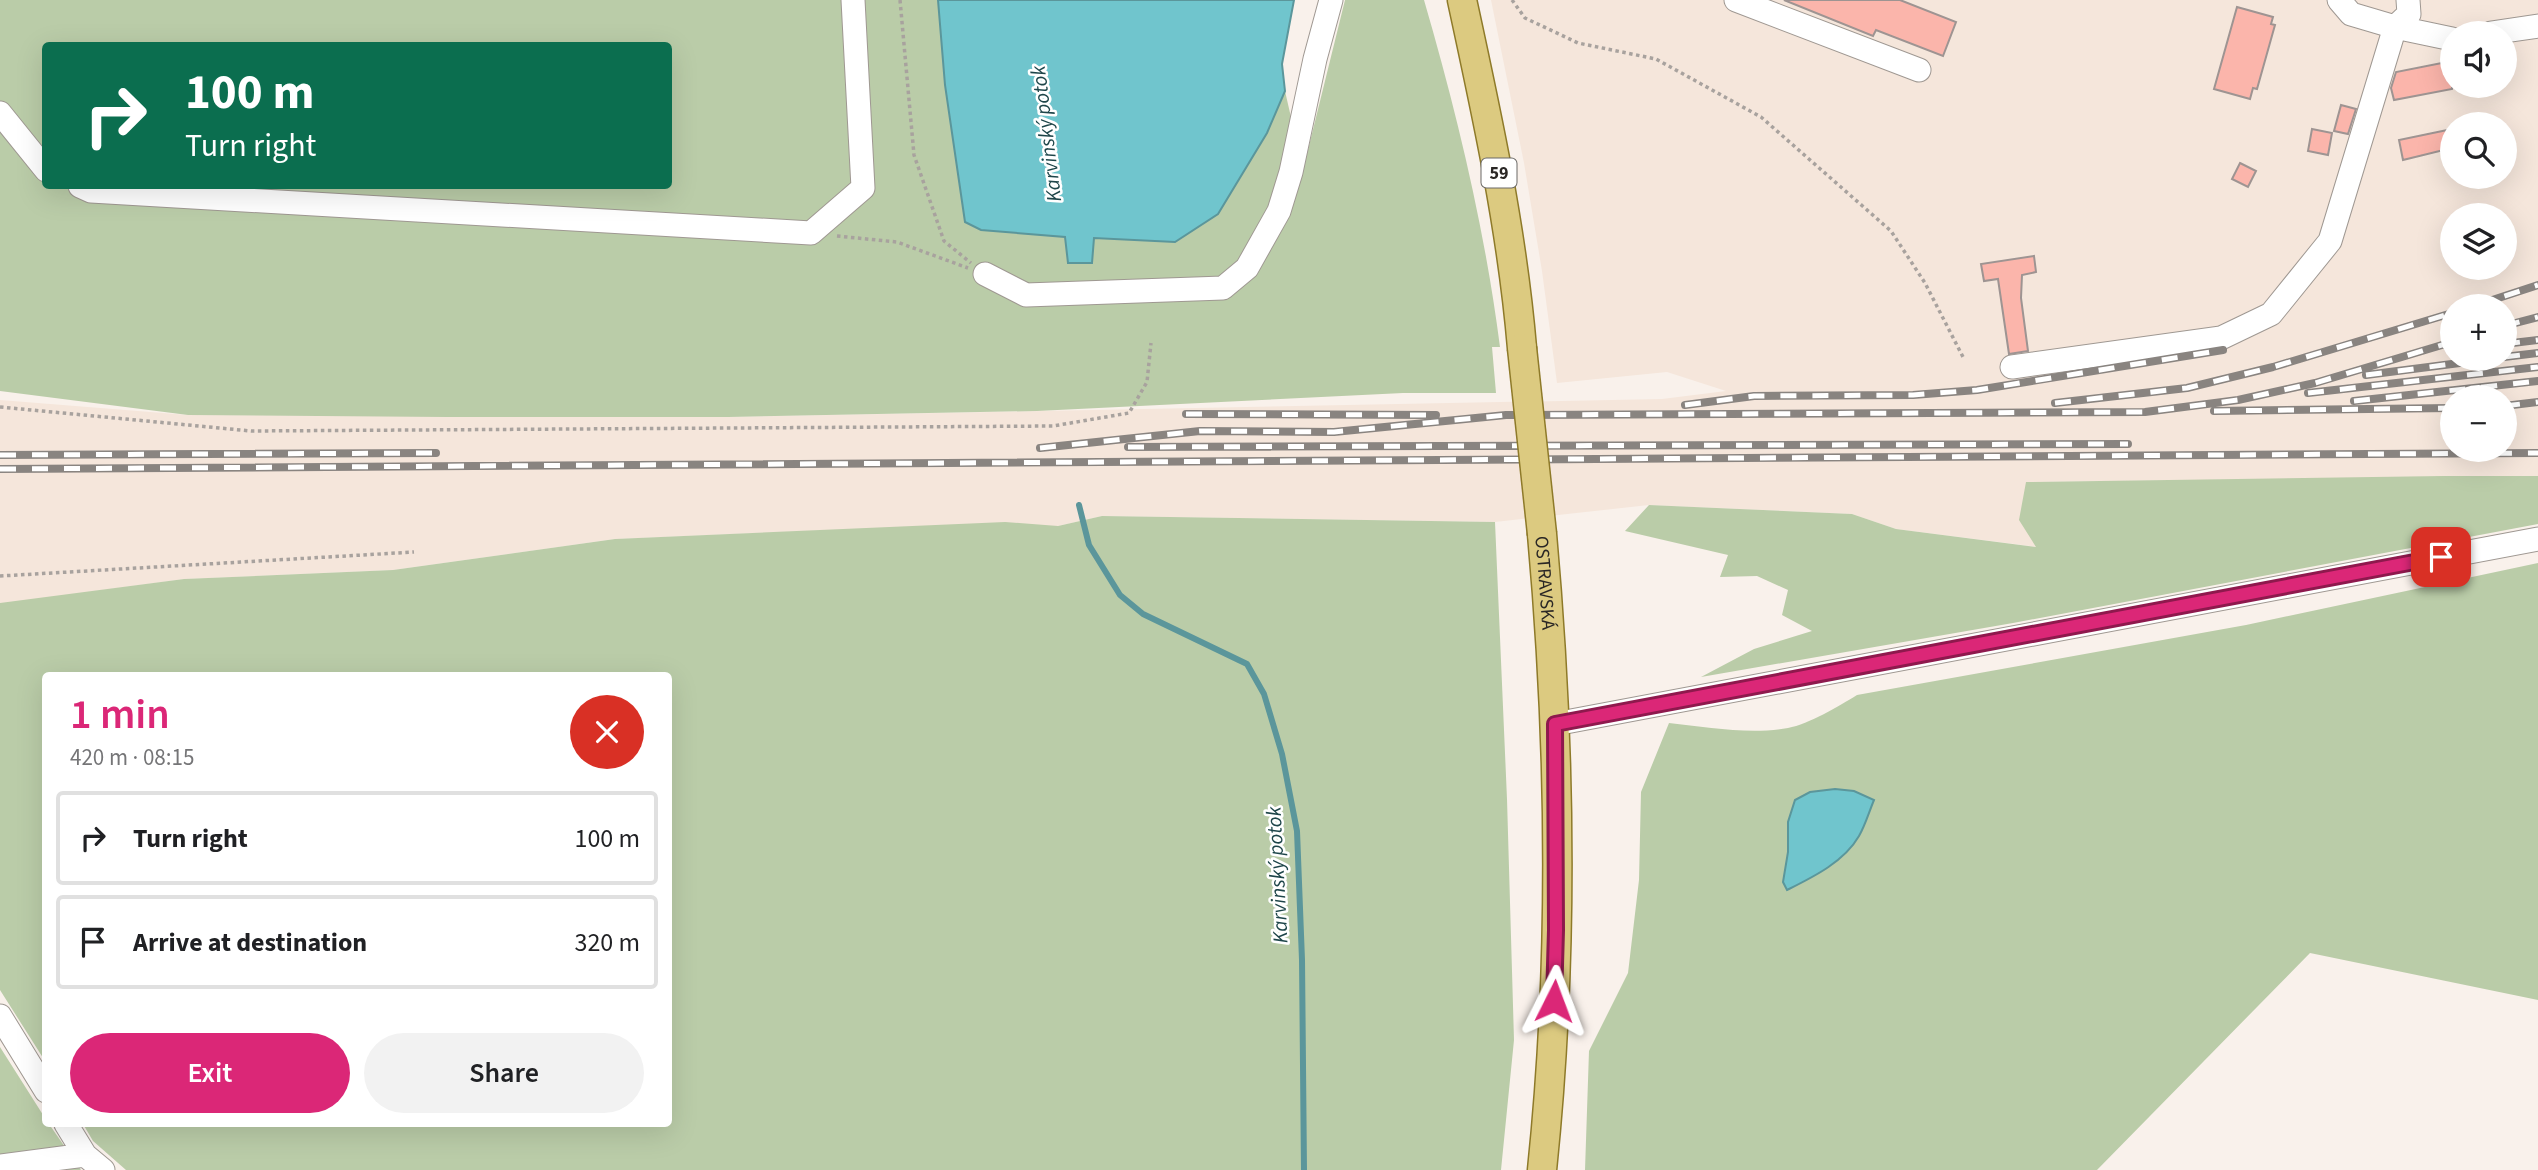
<!DOCTYPE html>
<meta charset="utf-8">
<style>
:root{--surface:#fff;--page:#f2f2f2;--text:#202124;--muted:#757577;--line:#e0e0e0;--accent:#db2777}
body{margin:0;font-family:"Source Sans 3",sans-serif;background:var(--page);color:var(--text);height:100vh;display:flex;flex-direction:column;font-size:26px;white-space:nowrap}
*{box-sizing:border-box;margin:0}
p{font-size:23px;color:var(--muted)}
.icon{flex:none;width:38px;height:38px;fill:none;stroke:currentColor;stroke-width:2;stroke-linecap:round;stroke-linejoin:round}
.map{position:relative;flex:1;overflow:hidden}
.side{position:absolute;left:42px;top:672px;width:630px;height:455px;display:flex;flex-direction:column;background:var(--surface);border-radius:7px;box-shadow:0 7px 28px #0002}
.side>*{flex:none}
.banner{position:absolute;left:42px;top:42px;width:630px;height:147px;border-radius:7px;box-shadow:0 7px 28px #0002;background:#0b6e4f;color:#fff;overflow:hidden}
.buttons{position:absolute;left:2440px;top:21px;display:grid;gap:14px}
.buttons a{display:grid;place-items:center;width:77px;height:77px;border-radius:50%;background:var(--surface);box-shadow:0 7px 28px #0002;font-size:35px}
.pin{position:absolute;display:grid;place-items:center;width:60px;height:60px;color:#fff;margin:-30px;border-radius:14px;box-shadow:0 4px 10px #0006}
.me{position:absolute;width:77px;margin:-38px;rotate:3deg;stroke-linejoin:round;filter:drop-shadow(0 0 5px #0008)}
.turn{display:flex;align-items:center;gap:24px;height:147px;padding:0 28px;font-size:32px}
.turn .icon{width:91px;height:91px;stroke-width:2.5}
.turn b{display:block;font-size:49px;line-height:60px}
.round{display:grid;place-items:center;flex:none;width:74px;height:74px;border-radius:37px;background:var(--page)}
.overview{display:flex;align-items:center;justify-content:space-between;height:119px;padding:0 28px}
h1{font-size:42px;font-weight:600;line-height:52px;color:var(--accent)}
.button{display:flex;gap:14px;margin-top:auto;padding:14px 28px}
.button a{flex:1;height:80px;border-radius:42px;background:var(--accent);color:#fff;font-size:28px;font-weight:600;line-height:80px;text-align:center}
.button a+a{background:var(--page);color:var(--text)}
ul{padding:0;list-style:none}
li{display:flex;align-items:center;gap:21px;height:94px;margin:0 14px 10px;padding:0 14px;border:4px solid var(--line);border-radius:7px}
li div{flex:1}
li b{display:block;font-size:26px}
li em{font-style:normal}
.map>svg:first-child{display:block}
.built{fill:#f5e6db;fill-rule:evenodd}
.green{fill:#bacca8;fill-rule:evenodd}
.water{fill:#70c5cd;stroke:#5b969b;stroke-width:2}
.lines{fill:none;stroke-linecap:round;stroke-linejoin:round}
.stream{stroke:#5b969b;stroke-width:6}
.building{fill:#fbb5ab;stroke:#9e9492;stroke-width:2}
.minor-casing{stroke:#9f9892;stroke-width:25}
.major-casing{stroke:#8e7a29;stroke-width:31}
.path{stroke:#a8a29e;stroke-width:3.5;stroke-dasharray:3.5 3.5;stroke-linecap:butt}
.minor{stroke:#fff;stroke-width:23}
.major{stroke:#dcca80;stroke-width:28}
.rail-casing{stroke:#898480;stroke-width:8}
.rail{stroke:#fff;stroke-width:5;stroke-dasharray:16;stroke-linecap:butt}
.major-bridge-casing{stroke:#8e7a29;stroke-width:31;stroke-linecap:butt}
.major-bridge{stroke:#dcca80;stroke-width:28}
.route-casing{stroke:#8e194d;stroke-width:18}
.route{stroke:#db2777;stroke-width:12}
.labels{text-anchor:middle;stroke-width:5;stroke-linejoin:round;paint-order:stroke}
.shield{fill:#fff;stroke:#6a6866;stroke-width:2}
.shield-label{font-size:18px;font-weight:bold;fill:#2a2725}
.street-label{font-size:19px;fill:#2a2725;stroke:#fff}
.water-label{font-size:21px;font-style:italic;fill:#1d4549;stroke:#fff}
</style>
<div class="map">
<svg width="2538" height="1170" viewBox="0 0 2538 1170">
<rect width="100%" height="100%" fill="#f9f1eb"/>
<!-- built -->
<path class="built" d="M1491,0H2538V476L2026,482L2037,547L1896,529L1852,514L1649,505L1495,522L1102,516L1058,526L858,529L615,539L393,570L184,579L0,604V400L188,415L728,417L1662,399L1726,391L1667,372L1557,383L1542,271L1524,163ZM2452,33H2504V86H2452ZM2452,124H2504V177H2452ZM2452,215H2504V268H2452ZM2452,306H2504V359H2452ZM2452,397H2504V450H2452Z"/>
<!-- green -->
<path class="green" d="M0,0H938L945,85L965,222L1065,237L1069,263L1094,238L1175,241L1246,167L1285,91L1303,170L1345,0H1424C1457,113 1485,230 1500,347H1492L1496,393H1403L1037,411L728,417H446L188,415L0,391ZM46,46H668V186H46Z
M2443,476H2538V524L2013,623L1701,677L1754,649L1812,631L1782,615L1788,590L1757,576L1720,577L1728,555L1625,531L1649,505L1852,514L1896,529L2036,547L2019,520L2026,482Z
M1102,516L1495,522L1507,799L1514,1040L1501,1170H126L93,1141L83,1124H668V676H46L45,1061L0,990V603L184,579L393,570L615,539L1005,522L1058,526Z
M2538,563V1000L2310,953L2097,1170H1585L1589,1051L1628,973L1639,880L1641,792L1669,723C1708,727 1749,735 1788,728C1809,724 1839,706 1857,695L2246,625Z
M0,1047L45,1118L46,1124H49L81,1170H0Z"/>
<!-- water -->
<path class="water" d="M938,0H1294L1282,64L1285,91L1267,133L1218,214L1175,242L1094,238L1092,263H1068L1065,237L981,230L965,222L945,85Z
M1835,789L1854,791L1874,800C1869,812 1865,826 1859,836C1844,862 1813,877 1787,890L1783,882L1788,852V822L1795,800L1810,792Z"/>
<g class="lines">
<!-- stream -->
<path class="stream" d="M1079,505L1089,545L1120,595L1143,614L1247,664L1264,694L1282,754L1297,831L1302,960L1304,1170"/>
</g>
<!-- building -->
<path class="building" d="M1784,0H1900L1956,22L1943,56L1876,30L1873,36Z
M2237,7L2273,17L2271,24L2275,25L2257,89L2253,88L2250,99L2214,89Z
M2452,61V89L2394,100L2391,88L2396,72Z
M2341,105L2356,109L2348,134L2334,131Z
M2312,129L2332,133L2328,155L2308,151Z
M2452,129V148L2403,160L2399,140Z
M2240,163L2256,171L2248,187L2232,179Z
M2034,256L2036,272L2022,275L2021,298L2028,351L2009,354L1998,279L1984,281L1981,264Z"/>
<g class="lines">
<!-- minor casing -->
<g class="minor-casing">
<path id="minor" d="M1736,0L1919,70
M2339,0L2351,14L2395,27L2409,14L2408,0
M2491,33L2538,26
M0,113L46,170
M80,186L91,191L811,233L863,188L853,0
M985,274L1026,295L1223,288L1247,268L1279,211L1291,172L1315,59L1331,0
M2012,367L2221,338L2271,314L2330,241L2395,27L2452,39
M1555,724L2538,539
M0,1016L46,1091
M66,1124L85,1155L103,1170
M0,1166L85,1155"/>
</g>
<!-- major casing -->
<g class="major-casing">
<g id="major">
<path d="M1462,0C1487,115 1512,230 1522,348"/>
<path id="s1" d="M1542,534C1561,745 1564,959 1542,1170"/>
</g>
</g>
<!-- path -->
<path class="path" d="M900,0L914,155L944,241L971,263
M1512,0L1525,18L1578,43L1656,59L1761,117L1891,231L1925,283L1963,357
M837,236L897,242L968,268
M0,407L251,431L1053,426L1129,413L1147,382L1151,343
M0,576L414,552"/>
<!-- minor -->
<use href="#minor" class="minor"/>
<!-- major -->
<use href="#major" class="major"/>
<!-- rail casing -->
<g class="rail-casing">
<path id="rail" d="M2474,306L2538,285
M2504,326L2538,317
M2504,344L2538,340
M2504,357L2538,353
M2366,375L2491,359
M2308,393L2538,367
M2354,401L2538,381
M2055,403L2187,388L2273,367L2452,313
M1685,405L1754,396L1913,395L1977,390L2223,350
M2504,406L2538,402
M2214,411L2452,408
M1186,414L1436,415
M1128,447L2128,444
M1040,448L1200,431L1334,432L1506,415L2145,412L2238,400L2315,383L2452,342
M0,455L436,453
M0,469L2538,453"/>
</g>
<!-- rail -->
<use href="#rail" class="rail"/>
<!-- major-bridge casing -->
<g class="major-bridge-casing">
<path id="major-bridge" d="M1522,348L1542,534"/>
</g>
<!-- major-bridge -->
<use href="#major-bridge" class="major-bridge"/>
</g>
<g class="lines">
<!-- route casing -->
<g class="route-casing">
<path id="route" d="M1554,1001L1556,930L1555,724L2441,557"/>
</g>
<!-- route -->
<use href="#route" class="route"/>
</g>
<g class="labels">
<!-- shield labels -->
<rect class="shield" x="1481.5" y="158.5" width="35" height="29" rx="5"/>
<g class="shield-label">
<text x="1499" y="179">59</text>
</g>
<!-- street labels -->
<g class="street-label">
<text dy="7" stroke="none"><textPath href="#s1" startOffset="49">OSTRAVSKÁ</textPath></text>
</g>
<!-- water labels -->
<g class="water-label">
<text transform="translate(1046 134) rotate(-97)" y="7">Karvinský potok</text>
<text transform="translate(1277 875) rotate(-93)" y="7">Karvinský potok</text>
</g>
</g>
</svg>
<div class="buttons">
<a><svg class="icon" aria-label="sound" viewBox="0 0 24 24"><path d="M4 9h4l5-4v14l-5-4H4zM17 9q2 3 0 6"/></svg></a>
<a><svg class="icon" aria-label="search" viewBox="0 0 24 24"><circle cx="10" cy="10" r="6"/><path d="M15 15l6 6"/></svg></a>
<a><svg class="icon" aria-label="layers" viewBox="0 0 24 24"><path d="M12 4l9 5-9 5-9-5zM3 14l9 5 9-5"/></svg></a>
<a>+</a>
<a>−</a>
</div>
<div class="pin" style="left:2441px;top:557px;background:#d93025"><svg class="icon" aria-label="arrive" viewBox="0 0 24 24"><path d="M6 21V4h12l-3 4 3 4H6"/></svg></div>
<svg class="me" style="left:1554px;top:1001px" viewBox="-20 -20 40 40"><path d="M0-17L14 15 0 8-14 15z" fill="#db2777" stroke="#fff" stroke-width="4"/></svg>
<div class="banner">
<div class="turn"><svg class="icon" aria-label="right" viewBox="0 0 24 24"><path d="M7 20v-9h11M14 6l5 5-5 5"/></svg><div><b>100 m</b>Turn right</div></div>
</div>
<section class="side">
<div class="overview"><div><h1>1 min</h1><p>420 m · 08:15</p></div><a class="round" style="background:#d93025;color:#fff"><svg class="icon" aria-label="close" viewBox="0 0 24 24"><path d="M6 6l12 12M18 6L6 18"/></svg></a></div>
<ul>
<li><svg class="icon" aria-label="right" viewBox="0 0 24 24"><path d="M7 20v-9h11M14 6l5 5-5 5"/></svg><div><b>Turn right</b></div><em>100 m</em></li>
<li><svg class="icon" aria-label="arrive" viewBox="0 0 24 24"><path d="M6 21V4h12l-3 4 3 4H6"/></svg><div><b>Arrive at destination</b></div><em>320 m</em></li>
</ul>
<div class="button"><a>Exit</a><a>Share</a></div>
</section>
</div>
